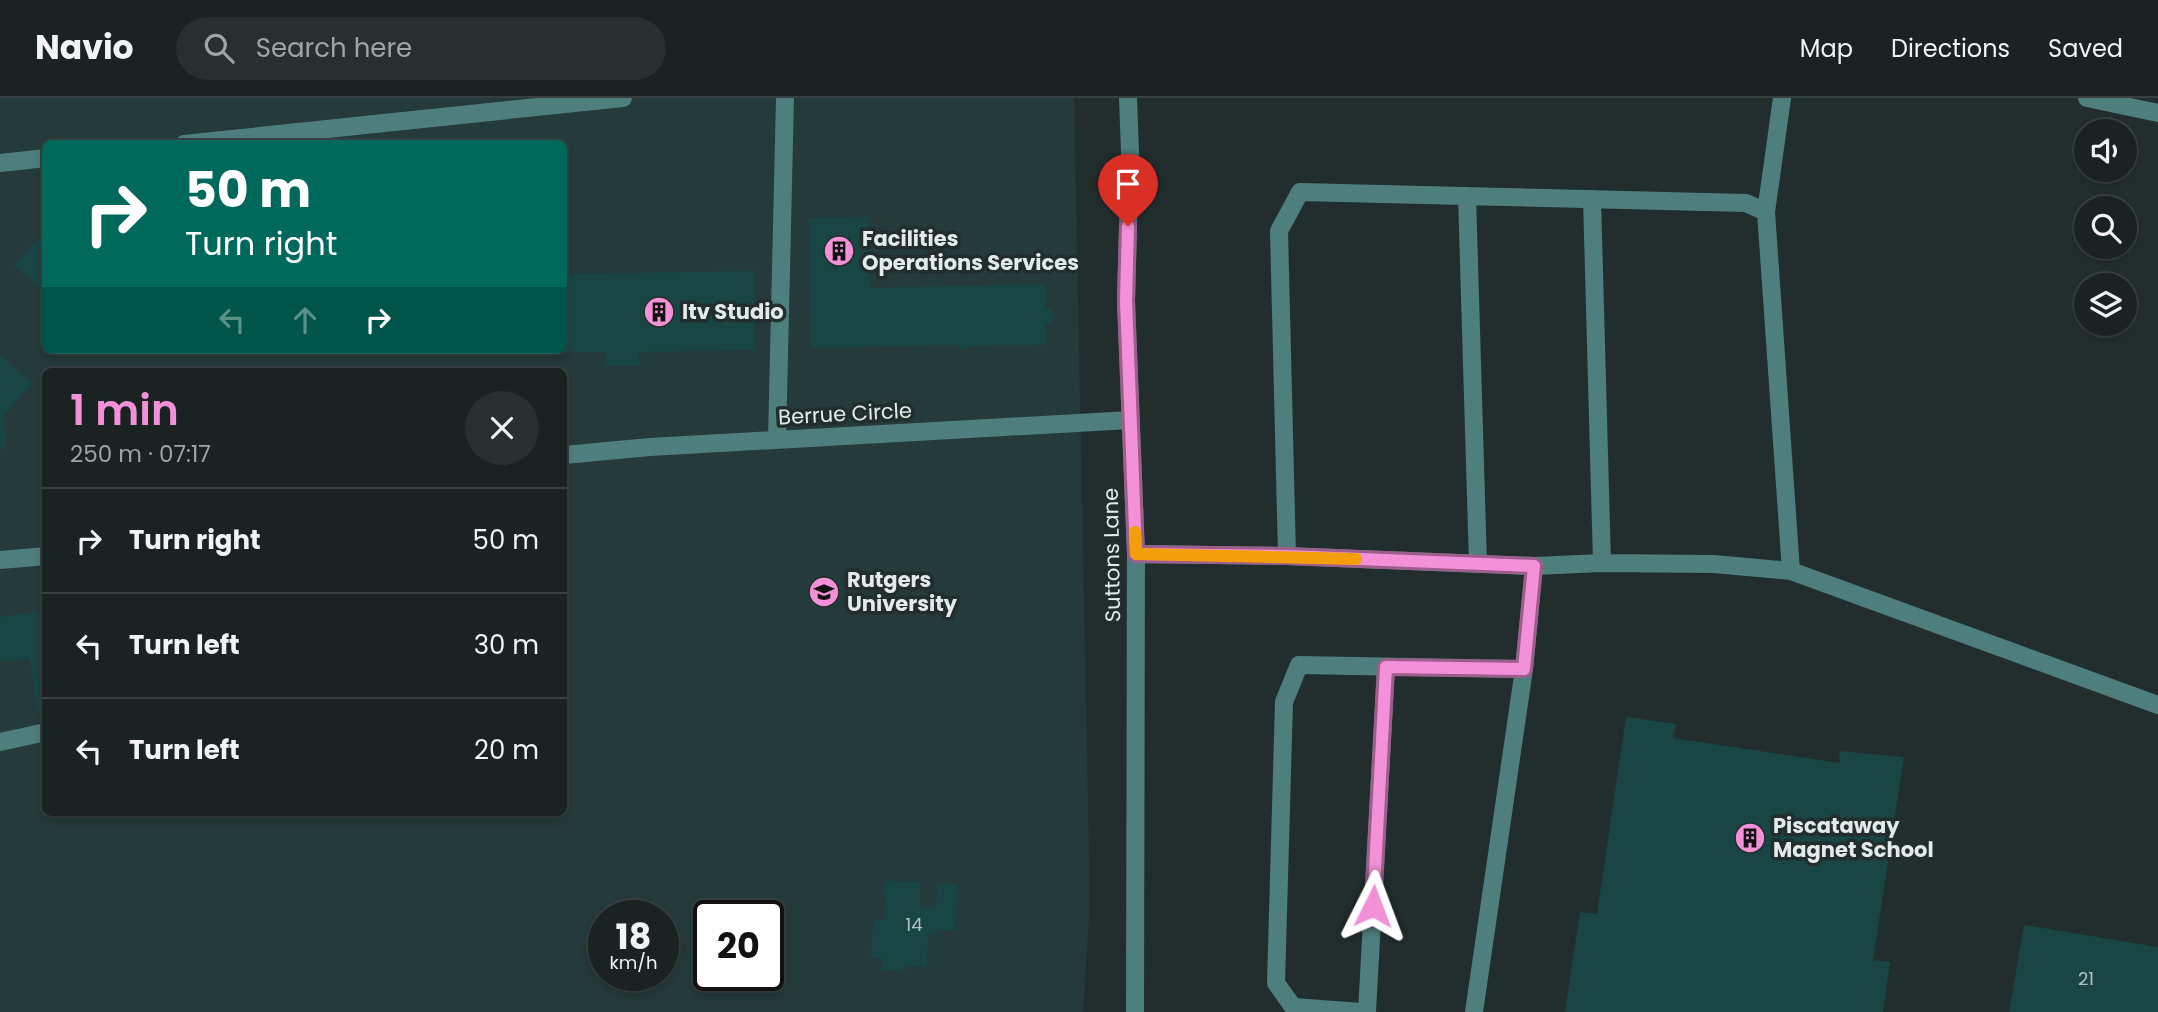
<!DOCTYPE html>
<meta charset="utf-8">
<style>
:root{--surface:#1a2222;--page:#272f2f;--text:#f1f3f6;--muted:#9fa4a5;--line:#383f40;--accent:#f291d7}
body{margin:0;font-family:Poppins,sans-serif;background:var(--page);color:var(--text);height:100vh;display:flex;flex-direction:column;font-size:26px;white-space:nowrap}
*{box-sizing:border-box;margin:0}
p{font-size:23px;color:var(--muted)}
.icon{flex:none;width:38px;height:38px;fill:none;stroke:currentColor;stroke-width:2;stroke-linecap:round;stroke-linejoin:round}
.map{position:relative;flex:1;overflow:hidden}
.panel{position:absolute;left:42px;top:270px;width:525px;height:448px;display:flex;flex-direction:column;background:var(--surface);border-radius:10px;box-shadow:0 4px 10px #0003,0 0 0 2px var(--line)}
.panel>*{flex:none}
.banner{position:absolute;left:42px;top:42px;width:525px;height:214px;border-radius:10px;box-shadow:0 4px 10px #0003,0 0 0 2px var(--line);background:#00695c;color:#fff;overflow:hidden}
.fabs{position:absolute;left:2074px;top:21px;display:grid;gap:14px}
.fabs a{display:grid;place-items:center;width:63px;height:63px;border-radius:50%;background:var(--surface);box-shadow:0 4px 10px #0003,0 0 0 2px var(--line);font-size:35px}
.speed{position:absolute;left:588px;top:802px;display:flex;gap:14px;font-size:35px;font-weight:700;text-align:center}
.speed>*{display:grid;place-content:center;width:91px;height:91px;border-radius:50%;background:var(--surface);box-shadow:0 4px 10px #0003,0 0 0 2px var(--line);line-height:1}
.speed small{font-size:18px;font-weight:400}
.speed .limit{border:4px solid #111;border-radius:10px;background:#fff;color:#111}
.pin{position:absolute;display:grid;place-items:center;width:60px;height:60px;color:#fff;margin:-72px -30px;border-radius:50% 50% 50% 0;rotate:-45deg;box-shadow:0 0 7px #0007}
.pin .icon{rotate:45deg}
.me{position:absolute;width:77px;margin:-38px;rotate:3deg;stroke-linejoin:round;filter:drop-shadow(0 0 5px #0008)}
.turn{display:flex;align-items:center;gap:24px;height:147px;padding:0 28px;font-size:32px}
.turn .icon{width:91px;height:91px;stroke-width:2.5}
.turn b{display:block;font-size:49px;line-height:60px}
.lanes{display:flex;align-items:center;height:66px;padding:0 28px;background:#0003;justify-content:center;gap:35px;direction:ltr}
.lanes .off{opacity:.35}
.round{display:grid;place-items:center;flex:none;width:74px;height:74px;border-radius:37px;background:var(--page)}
.headline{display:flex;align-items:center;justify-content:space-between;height:119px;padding:0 28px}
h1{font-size:42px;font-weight:600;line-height:52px;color:var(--accent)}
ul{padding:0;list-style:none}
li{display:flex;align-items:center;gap:21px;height:105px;padding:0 28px;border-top:2px solid var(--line)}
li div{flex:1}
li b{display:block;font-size:26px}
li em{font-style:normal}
header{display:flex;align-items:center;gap:42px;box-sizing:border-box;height:98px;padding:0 35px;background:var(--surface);border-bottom:2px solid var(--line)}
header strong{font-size:33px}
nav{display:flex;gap:38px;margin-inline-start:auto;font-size:24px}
.search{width:490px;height:63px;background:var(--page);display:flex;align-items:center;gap:18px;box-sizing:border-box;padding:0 24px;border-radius:38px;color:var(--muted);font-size:26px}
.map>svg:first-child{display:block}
.built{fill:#253a3a;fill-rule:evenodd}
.building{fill:#1a4545}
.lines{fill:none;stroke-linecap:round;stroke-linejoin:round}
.minor{stroke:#4e7e7e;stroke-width:18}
.route-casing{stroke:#9d5e8c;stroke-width:18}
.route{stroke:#f291d7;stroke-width:12}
.slow{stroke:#f59e0b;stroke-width:12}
.labels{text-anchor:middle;stroke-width:7;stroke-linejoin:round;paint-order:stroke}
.number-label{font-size:18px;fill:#b1c2c1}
.poi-label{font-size:21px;font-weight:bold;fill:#e3ebea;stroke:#222e2e;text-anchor:start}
.street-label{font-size:21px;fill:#e3ebea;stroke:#222e2e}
</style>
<header>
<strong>Navio</strong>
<div class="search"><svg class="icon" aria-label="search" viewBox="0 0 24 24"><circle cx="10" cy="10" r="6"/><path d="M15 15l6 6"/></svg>Search here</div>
<nav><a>Map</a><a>Directions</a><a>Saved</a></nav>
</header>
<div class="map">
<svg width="2158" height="914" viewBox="0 0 2158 914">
<rect width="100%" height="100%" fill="#222e2e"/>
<!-- built -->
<path class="built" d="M0,0H1074L1090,805L1083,914H0ZM46,46H564V252H46ZM46,273H564V714H46ZM604,817H663V877H604ZM709,817H768V877H709Z"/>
<!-- building -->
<path class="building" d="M869,119L870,190L1045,186V211L1052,210L1053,225H1045L1046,247L971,248L959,252V247L811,250L809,120Z
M46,132V195L14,167Z
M754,173L755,252L639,254L640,268H605V254H564V176Z
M0,257L32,285L4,318L6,347L0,354Z
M46,512V614L37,615L30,560L0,564V519Z
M1626,619L1676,626L1673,640L1840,665L1839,653L1904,659L1873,862L1890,864L1883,914H1565L1580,814L1597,816Z
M885,783L920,784V808L936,809L937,785L957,786L955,833L937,832V837H928L927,869L906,868L907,873L882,872L883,861L871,860L873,822H884L885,801L883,791Z
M2024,827L2158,849V914H2009Z"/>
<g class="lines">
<!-- minor -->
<path class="minor" d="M1128,0L1130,54L1126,203L1136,456L1135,914
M2087,0L2158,15
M184,46L623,0
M0,65L46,60
M1467,98L1478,466
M1592,101L1602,465
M1766,114L1782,0
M777,342L785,0
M564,357L650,349L1130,322
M1136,456L1287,458L1534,468L1602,465L1714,466L1791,473L2158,607
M1287,458L1279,133L1300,94L1746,105L1766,114L1791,473
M0,462L46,458
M0,644L46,634
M1362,914L1293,909L1276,885L1284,604L1299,567L1524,571
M1367,914L1386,569
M1474,914L1524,571L1534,468"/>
</g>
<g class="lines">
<!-- route casing -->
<g class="route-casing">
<path id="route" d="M1128,128L1126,203L1136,456L1287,458L1534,468L1524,571L1386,569L1373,808"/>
</g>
<!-- route -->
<use href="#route" class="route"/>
<!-- slow -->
<path class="slow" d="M1135,434L1136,456L1356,461"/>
</g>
<!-- icons -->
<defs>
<g id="building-disc" transform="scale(1.575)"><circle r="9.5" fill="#f291d7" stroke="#222e2e"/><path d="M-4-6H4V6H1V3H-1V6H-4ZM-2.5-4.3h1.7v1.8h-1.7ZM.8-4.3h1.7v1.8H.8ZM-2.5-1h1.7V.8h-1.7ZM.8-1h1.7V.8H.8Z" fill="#111"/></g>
<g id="university-disc" transform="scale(1.575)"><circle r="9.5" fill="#f291d7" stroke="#222e2e"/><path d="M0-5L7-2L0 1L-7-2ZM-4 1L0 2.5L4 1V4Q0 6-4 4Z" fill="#111"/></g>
</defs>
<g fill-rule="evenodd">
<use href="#building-disc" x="839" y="153"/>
<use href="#building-disc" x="659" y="214"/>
<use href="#university-disc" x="824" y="494"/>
<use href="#building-disc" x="1750" y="740"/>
</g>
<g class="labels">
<!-- number labels -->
<g class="number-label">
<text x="914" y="833">14</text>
<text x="2086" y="887">21</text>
</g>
<!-- poi labels -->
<g class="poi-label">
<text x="862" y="148">Facilities<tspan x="862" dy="24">Operations Services</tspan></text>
<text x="682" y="221">Itv Studio</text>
<text x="847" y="489">Rutgers<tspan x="847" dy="24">University</tspan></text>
<text x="1773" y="735">Piscataway<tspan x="1773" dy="24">Magnet School</tspan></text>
</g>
<!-- street labels -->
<g class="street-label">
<text transform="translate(845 316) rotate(-3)" y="7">Berrue Circle</text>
<text transform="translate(1112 457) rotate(-91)" y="7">Suttons Lane</text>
</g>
</g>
</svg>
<div class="fabs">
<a><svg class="icon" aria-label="sound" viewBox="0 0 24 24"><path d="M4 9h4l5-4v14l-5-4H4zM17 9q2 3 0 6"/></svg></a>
<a><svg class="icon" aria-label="search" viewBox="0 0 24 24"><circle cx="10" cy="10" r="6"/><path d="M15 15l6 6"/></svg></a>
<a><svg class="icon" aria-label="layers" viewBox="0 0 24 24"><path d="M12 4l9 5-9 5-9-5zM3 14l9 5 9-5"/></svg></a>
</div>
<div class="speed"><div>18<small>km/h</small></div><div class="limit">20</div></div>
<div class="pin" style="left:1128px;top:128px;background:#d93025"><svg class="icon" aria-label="arrive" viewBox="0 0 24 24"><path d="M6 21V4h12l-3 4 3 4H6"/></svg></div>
<svg class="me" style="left:1373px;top:808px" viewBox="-20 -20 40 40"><path d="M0-17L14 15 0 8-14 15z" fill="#f291d7" stroke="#fff" stroke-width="4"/></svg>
<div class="banner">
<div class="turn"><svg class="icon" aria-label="right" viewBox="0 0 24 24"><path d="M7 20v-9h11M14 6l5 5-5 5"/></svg><div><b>50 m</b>Turn right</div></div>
<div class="lanes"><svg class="icon off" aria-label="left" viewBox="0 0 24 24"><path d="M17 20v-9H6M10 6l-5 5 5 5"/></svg><svg class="icon off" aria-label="ahead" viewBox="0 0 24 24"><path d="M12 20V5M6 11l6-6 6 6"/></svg><svg class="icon" aria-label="right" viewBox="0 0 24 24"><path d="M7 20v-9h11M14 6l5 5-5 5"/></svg></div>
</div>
<section class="panel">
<div class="headline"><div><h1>1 min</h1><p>250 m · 07:17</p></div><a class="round"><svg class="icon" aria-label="close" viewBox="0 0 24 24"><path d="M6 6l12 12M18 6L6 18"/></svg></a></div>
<ul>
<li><svg class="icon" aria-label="right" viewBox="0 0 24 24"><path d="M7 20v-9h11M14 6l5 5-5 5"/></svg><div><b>Turn right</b></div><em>50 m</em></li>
<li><svg class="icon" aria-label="left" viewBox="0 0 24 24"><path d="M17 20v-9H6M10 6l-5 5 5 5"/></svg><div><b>Turn left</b></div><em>30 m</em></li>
<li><svg class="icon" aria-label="left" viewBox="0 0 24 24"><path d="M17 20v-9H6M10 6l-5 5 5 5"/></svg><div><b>Turn left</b></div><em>20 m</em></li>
</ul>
</section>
</div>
